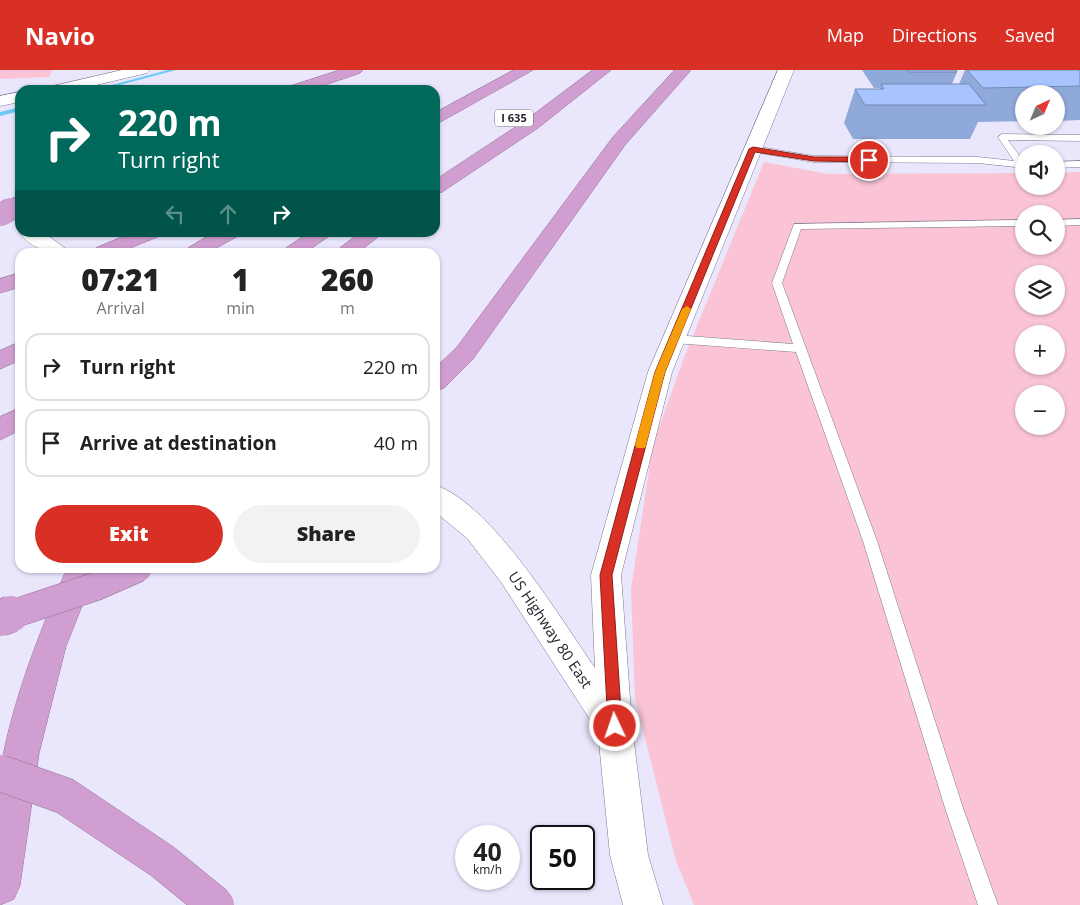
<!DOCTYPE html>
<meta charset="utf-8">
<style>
:root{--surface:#fff;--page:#f2f2f2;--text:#222;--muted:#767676;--line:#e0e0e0;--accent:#d93025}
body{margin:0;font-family:"Open Sans",sans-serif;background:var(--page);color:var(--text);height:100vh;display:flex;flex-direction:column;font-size:19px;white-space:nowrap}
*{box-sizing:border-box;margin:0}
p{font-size:16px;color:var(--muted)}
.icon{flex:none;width:28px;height:28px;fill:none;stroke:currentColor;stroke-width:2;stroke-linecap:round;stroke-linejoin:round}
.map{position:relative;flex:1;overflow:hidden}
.details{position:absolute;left:15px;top:178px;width:425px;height:325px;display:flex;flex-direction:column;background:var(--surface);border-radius:15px;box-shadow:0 1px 4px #0004}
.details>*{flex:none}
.top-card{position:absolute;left:15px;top:15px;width:425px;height:152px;border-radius:15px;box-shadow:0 1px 4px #0004;background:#00695c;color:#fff;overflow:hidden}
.needle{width:32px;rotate:44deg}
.controls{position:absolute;left:1015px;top:15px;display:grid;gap:10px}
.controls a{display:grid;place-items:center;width:50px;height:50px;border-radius:50%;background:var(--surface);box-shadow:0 1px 4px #0004;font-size:25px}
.speed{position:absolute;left:455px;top:755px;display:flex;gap:10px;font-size:25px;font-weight:700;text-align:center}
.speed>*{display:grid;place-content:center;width:65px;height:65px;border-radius:50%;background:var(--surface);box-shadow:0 1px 4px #0004;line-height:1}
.speed small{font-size:12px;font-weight:400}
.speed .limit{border:2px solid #111;border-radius:8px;background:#fff;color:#111}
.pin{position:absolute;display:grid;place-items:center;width:42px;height:42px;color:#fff;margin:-21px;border:2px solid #fff;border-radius:50%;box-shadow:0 1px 5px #0007}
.me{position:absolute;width:55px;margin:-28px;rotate:357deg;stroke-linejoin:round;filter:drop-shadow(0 0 4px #0008)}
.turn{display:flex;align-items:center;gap:18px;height:105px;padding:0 20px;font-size:22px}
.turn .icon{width:65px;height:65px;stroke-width:2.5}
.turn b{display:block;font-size:35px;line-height:42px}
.lanes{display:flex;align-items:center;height:48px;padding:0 20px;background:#0003;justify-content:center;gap:25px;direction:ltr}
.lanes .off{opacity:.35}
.eta{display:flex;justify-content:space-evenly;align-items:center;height:85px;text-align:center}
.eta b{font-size:30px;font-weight:800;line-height:35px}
.cta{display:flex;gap:10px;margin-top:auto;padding:10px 20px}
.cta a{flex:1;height:58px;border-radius:30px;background:var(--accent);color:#fff;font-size:20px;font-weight:800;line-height:58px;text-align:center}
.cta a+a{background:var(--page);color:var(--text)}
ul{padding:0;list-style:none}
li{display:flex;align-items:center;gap:15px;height:68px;margin:0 10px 8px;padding:0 10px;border:2px solid var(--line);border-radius:15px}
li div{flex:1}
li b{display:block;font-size:19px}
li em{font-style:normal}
header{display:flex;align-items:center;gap:30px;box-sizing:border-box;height:70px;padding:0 25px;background:var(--accent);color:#fff}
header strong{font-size:24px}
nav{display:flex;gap:28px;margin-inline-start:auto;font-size:18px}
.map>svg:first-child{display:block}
.green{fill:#fac4d6;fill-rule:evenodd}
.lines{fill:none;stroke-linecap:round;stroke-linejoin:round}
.stream{fill:#6ccaf9;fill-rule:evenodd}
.lane-casing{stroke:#7d7891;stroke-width:1}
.secondary-casing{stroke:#7d7891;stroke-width:1}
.highway-casing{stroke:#947398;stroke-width:1}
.lane{fill:#fff;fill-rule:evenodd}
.secondary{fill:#fff;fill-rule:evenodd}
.highway{fill:#d09ed1;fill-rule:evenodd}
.highway-bridge-far3-casing{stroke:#947398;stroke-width:18;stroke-linecap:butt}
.highway-bridge-far2-casing{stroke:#947398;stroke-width:23;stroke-linecap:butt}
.highway-bridge-far1-casing{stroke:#947398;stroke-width:29;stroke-linecap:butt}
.highway-bridge-casing{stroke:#947398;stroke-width:37;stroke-linecap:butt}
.highway-bridge-far3{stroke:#d09ed1;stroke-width:17}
.highway-bridge-far2{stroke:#d09ed1;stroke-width:22}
.highway-bridge-far1{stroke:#d09ed1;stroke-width:28}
.highway-bridge{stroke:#d09ed1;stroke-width:36}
.wall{fill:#90a9db}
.building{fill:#a7c4ff;stroke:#7589b2}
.route{fill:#d93025;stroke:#8d1f18}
.slow{fill:#f59e0b}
.labels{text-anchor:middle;stroke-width:4;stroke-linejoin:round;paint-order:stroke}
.shield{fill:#fff;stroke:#67666d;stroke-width:1}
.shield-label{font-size:11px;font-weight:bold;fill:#26242e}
.near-street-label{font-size:15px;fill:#26242e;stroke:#fff}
</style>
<header>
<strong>Navio</strong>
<nav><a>Map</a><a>Directions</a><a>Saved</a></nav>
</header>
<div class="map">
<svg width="1080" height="835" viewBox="0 0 1080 835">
<rect width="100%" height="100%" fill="#eae6fc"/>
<!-- green -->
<path class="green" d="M0,0H53L49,7L0,9Z
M764,92L828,104L1024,103V116H1056V103L1080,102V835H694L676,791L635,629L631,519L653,374L685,285ZM1024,144H1056V176H1024ZM1024,204H1056V236H1024ZM1024,264H1056V296H1024ZM1024,324H1056V356H1024Z"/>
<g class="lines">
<!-- stream -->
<path class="stream" d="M168,0H176L101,20H93Z
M20,37V41L0,46V42Z"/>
<!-- lane casing -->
<g class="lane-casing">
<path id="lane" d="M1002,64L1080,65V71L1008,70L1024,92V98L978,93L814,92L753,82L749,79L753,76L814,86L978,87L1014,91L998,67Z
M1080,91V97L1056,98V92Z
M1080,149V155L1056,156V150Z
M1024,150V156L801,159L782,213L877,471L964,741L998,835H978L946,741L863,471L796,282L674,273L668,269L674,265L793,274L772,213L794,154Z"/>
</g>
<!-- secondary casing -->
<g class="secondary-casing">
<path id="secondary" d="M122,0H150L147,3L75,20H47L49,17Z
M778,0H794L672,302L621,505L632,656L648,785L663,835H623L610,785L598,662L501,512L467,468L435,442V415C492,434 560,548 595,598L591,505L648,302Z
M20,22V32L0,36V26Z
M20,161V162H43L70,182C52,184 30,179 19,162Z"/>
</g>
<!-- highway casing -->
<g class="highway-casing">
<path id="highway" d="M340,0H363L360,3L310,20H286L288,17Z
M514,0H533L435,55V43Z
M593,0H611L538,58L442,122L435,124V110L526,50Z
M675,0H691L625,75L473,289L444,318L435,321V298L457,277L613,67Z
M134,162H163L160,166L120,182H93L96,178Z
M215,162H241L238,166L209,182H185L188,178Z
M310,162H335L306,182H283L286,178Z
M361,162H384L359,182H337L340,178Z
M20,203V217L0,223V209Z
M20,272V290L0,299V281Z
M20,338V360L0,370V347Z
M67,498H97L66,576L39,683L20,815L14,829L0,835V702C12,631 39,564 67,498Z"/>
</g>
<!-- lane -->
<use href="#lane" class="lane"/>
<!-- secondary -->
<use href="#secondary" class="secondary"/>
<!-- highway -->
<use href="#highway" class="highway"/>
<!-- highway-bridge-far3 casing -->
<g class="highway-bridge-far3-casing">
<path id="highway-bridge-far3" d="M9,140L20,134"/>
</g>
<!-- highway-bridge-far2 casing -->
<g class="highway-bridge-far2-casing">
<path id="highway-bridge-far2" d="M0,145L11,139"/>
</g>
<!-- highway-bridge-far1 casing -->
<g class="highway-bridge-far1-casing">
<path id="highway-bridge-far1" d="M7,546L97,516L138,498"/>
</g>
<!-- highway-bridge casing -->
<g class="highway-bridge-casing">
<path id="highway-bridge" d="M0,548L11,544
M0,703L65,726L162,791L216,835"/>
</g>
<!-- highway-bridge-far3 -->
<use href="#highway-bridge-far3" class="highway-bridge-far3"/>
<!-- highway-bridge-far2 -->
<use href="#highway-bridge-far2" class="highway-bridge-far2"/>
<!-- highway-bridge-far1 -->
<use href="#highway-bridge-far1" class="highway-bridge-far1"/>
<!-- highway-bridge -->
<use href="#highway-bridge" class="highway-bridge"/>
</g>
<!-- wall -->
<path class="wall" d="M862,0H956L957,2L952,14H959L965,0H1080V50L1056,51V24H1024V51L978,52L970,69H853L844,53L855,19H879L880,18H874Z"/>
<!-- building -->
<path class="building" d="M908,0H956L957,2H909Z
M967,0H1080V16L983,18Z
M881,14H969L986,35H865L855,19H884Z"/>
<!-- route -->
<path class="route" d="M753,77L814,87H869L872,90L869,92L814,91L755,82L665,302L612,505L622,656L620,661L615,663L610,661L608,656L600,505L655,302L749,79Z"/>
<!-- slow -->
<path class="slow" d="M687,236L691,239L665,302L646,375L645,378H637L635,375L655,302L682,239Z"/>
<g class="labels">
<!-- shield labels -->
<rect class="shield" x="495" y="39.5" width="38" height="17" rx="4"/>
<g class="shield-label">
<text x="514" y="52">I 635</text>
</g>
<!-- near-street labels -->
<g class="near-street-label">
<text transform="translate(550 560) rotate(56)" y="5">US Highway 80 East</text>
</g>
</g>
</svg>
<div class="controls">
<a><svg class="needle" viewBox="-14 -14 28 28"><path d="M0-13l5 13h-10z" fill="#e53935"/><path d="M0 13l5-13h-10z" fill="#767676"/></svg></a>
<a><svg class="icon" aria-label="sound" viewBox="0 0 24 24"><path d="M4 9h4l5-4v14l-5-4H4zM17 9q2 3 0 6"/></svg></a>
<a><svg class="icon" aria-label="search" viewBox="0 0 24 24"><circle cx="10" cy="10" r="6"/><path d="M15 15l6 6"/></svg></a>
<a><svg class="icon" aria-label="layers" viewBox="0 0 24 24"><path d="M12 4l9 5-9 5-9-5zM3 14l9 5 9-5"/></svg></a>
<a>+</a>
<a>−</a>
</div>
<div class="speed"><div>40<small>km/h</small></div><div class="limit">50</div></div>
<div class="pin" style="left:869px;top:90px;background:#d93025"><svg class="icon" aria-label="arrive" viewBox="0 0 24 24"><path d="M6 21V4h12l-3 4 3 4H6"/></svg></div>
<svg class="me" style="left:615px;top:656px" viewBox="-20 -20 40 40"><circle r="17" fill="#d93025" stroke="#fff" stroke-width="3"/><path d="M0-11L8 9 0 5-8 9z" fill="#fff"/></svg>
<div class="top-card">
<div class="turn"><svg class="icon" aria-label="right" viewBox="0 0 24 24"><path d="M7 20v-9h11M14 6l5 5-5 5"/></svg><div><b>220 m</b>Turn right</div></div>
<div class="lanes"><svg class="icon off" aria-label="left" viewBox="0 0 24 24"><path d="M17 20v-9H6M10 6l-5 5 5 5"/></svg><svg class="icon off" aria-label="ahead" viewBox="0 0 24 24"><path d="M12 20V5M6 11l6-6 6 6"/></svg><svg class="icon" aria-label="right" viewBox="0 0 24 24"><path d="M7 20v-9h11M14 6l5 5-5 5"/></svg></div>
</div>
<section class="details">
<div class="eta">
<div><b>07:21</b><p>Arrival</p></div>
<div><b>1</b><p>min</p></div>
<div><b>260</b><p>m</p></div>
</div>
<ul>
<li><svg class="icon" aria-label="right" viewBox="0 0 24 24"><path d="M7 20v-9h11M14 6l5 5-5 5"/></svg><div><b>Turn right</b></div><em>220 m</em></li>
<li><svg class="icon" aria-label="arrive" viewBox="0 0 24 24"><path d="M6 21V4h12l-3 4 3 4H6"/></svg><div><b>Arrive at destination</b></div><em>40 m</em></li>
</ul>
<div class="cta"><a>Exit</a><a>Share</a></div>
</section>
</div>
